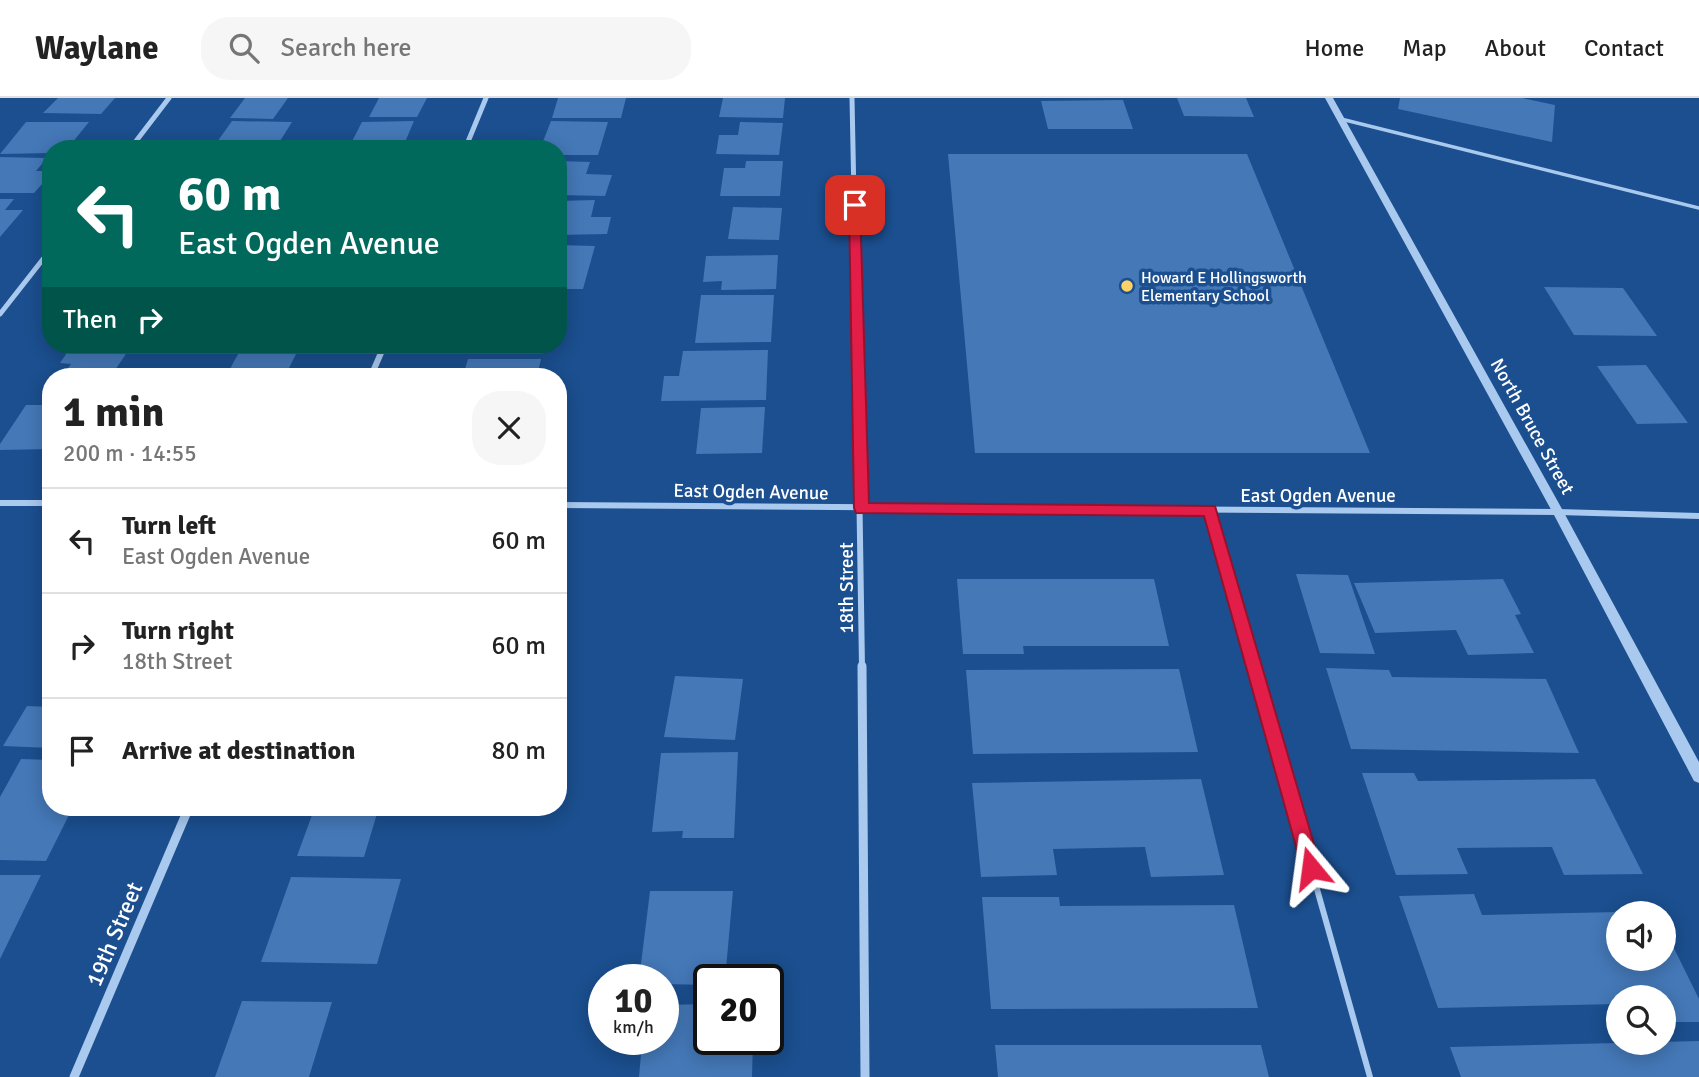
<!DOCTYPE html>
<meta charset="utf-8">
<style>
:root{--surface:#fff;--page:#f6f6f6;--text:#222;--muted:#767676;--line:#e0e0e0}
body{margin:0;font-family:Signika,sans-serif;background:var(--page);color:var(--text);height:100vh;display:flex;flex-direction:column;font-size:26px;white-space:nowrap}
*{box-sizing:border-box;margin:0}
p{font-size:23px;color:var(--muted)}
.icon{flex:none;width:38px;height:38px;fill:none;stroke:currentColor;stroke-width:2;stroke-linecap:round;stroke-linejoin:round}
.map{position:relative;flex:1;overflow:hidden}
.sheet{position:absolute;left:42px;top:270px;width:525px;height:448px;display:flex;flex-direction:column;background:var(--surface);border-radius:28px;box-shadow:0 4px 18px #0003}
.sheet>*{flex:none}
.guide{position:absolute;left:42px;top:42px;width:525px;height:214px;border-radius:28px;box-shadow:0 4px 18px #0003;background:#00695c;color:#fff;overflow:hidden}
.tools{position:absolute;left:1606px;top:803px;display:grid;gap:14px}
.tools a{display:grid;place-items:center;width:70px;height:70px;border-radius:50%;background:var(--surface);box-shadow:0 4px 18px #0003;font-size:35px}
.speed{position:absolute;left:588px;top:866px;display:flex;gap:14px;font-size:35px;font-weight:700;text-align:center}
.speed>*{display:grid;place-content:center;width:91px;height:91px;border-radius:50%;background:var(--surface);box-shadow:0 4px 18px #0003;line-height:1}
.speed small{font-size:18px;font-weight:400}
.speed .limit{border:4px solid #111;border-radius:10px;background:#fff;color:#111}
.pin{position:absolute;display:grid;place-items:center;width:60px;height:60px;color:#fff;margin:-30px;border-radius:14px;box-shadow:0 4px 10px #0006}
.me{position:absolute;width:77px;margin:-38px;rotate:344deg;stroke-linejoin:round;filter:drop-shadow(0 0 5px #0008)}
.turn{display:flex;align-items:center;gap:24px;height:147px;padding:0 21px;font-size:32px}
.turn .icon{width:91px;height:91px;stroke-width:2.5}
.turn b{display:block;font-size:49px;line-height:60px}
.then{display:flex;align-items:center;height:66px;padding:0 21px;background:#0003;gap:14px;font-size:26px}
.round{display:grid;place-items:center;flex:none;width:74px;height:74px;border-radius:28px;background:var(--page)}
.overview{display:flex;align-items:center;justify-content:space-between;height:119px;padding:0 21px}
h1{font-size:42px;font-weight:700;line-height:52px}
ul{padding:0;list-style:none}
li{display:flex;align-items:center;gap:21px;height:105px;padding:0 21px;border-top:2px solid var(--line)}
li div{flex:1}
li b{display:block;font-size:26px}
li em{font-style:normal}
header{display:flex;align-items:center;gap:42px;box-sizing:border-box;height:98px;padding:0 35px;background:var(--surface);border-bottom:2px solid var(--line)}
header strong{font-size:33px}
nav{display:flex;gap:38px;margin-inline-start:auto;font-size:24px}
.search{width:490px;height:63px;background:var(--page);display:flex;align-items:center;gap:18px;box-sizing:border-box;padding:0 24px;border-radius:28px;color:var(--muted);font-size:26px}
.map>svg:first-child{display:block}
.building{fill:#4478b7}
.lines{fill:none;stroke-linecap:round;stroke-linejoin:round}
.service-far2{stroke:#a9c9ee;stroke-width:3.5}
.service-far1{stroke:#a9c9ee;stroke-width:5}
.service{stroke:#a9c9ee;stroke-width:6}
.minor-far2{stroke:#a9c9ee;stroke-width:5}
.minor-far1{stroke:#a9c9ee;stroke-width:6}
.minor{stroke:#a9c9ee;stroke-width:9}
.tertiary{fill:#a9c9ee;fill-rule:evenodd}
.route{fill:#e11d48;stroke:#92132f;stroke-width:2}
.poi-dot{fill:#ffd166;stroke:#1b4f8f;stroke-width:2.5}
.labels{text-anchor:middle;stroke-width:7;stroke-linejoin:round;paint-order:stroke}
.far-poi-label{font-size:16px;fill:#fff;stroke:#1b4f8f;text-anchor:start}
.street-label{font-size:19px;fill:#fff;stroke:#1b4f8f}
.near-street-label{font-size:23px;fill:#fff;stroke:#1b4f8f}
</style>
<header>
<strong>Waylane</strong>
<div class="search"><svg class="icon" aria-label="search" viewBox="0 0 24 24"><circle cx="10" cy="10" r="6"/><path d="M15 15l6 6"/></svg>Search here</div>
<nav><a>Home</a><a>Map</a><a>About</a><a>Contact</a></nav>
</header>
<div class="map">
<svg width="1699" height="979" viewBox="0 0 1699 979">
<rect width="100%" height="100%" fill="#1b4f8f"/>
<!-- building -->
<path class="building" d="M58,0H115L101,16L43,15Z
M245,0H288L273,21L230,20Z
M379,0H427L417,19H369Z
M558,0H626L621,20H552Z
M723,0H785L783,20L719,19Z
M1177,0H1246L1254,19L1184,18Z
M1400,0H1522L1555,7L1552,44L1398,11Z
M1123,2L1133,31H1048L1041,3Z
M232,23L292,24L275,51H212Z
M414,23L402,51H348L362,24Z
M551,23L608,24L598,57H558V51H540Z
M26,24H89L67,51H51V55L0,56Z
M740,24L783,25L779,57L716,56L719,37H738Z
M948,56H1247L1370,355H975Z
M0,59L47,60L36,73H51V76L34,95H0Z
M558,63L590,64L586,76L612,77L605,98L558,97Z
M746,63H783L780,98H720L724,70H745Z
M0,101H14L5,112H23L0,139Z
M595,102L591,119H611L607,136L558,137V103Z
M733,109L782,110L779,142L728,141Z
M558,147L595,148L583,191H558Z
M778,157L776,191L721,192L722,183L703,184L706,158Z
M1544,189L1623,190L1657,238L1574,237Z
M701,197H774L771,244L695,245Z
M71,249L130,250L111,278H62L71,266L60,265Z
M242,249L299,250L285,278H226Z
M768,252L766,302L661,303L664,278H679L683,253Z
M468,261H541L537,278H463Z
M1646,267L1688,325L1637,326L1597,268Z
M26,307H51V351L0,352V346Z
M765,309L762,355L696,356L701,310Z
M1296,476L1348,477L1375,556L1320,555Z
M957,481H1154L1169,548H1023L1024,556H963Z
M1503,481L1521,516L1515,517L1534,555L1468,557L1456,532L1375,535L1354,485Z
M1326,570L1389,572L1392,579L1546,581L1579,655L1351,651Z
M1179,571L1198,654L973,656L966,572Z
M675,578L743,581L735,642L664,639Z
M27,608L51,609V650L3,648Z
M738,654L734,740H682L683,733L652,734L661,655Z
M21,661L51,662V709H73L46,763L0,762V699Z
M1362,675H1414L1418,683L1595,681L1643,776L1564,777L1552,749L1457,750L1468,776L1396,777Z
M1201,681L1224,777L1151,779L1145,749L1053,751L1057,777L981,779L972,685Z
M315,709H379L364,759L297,758Z
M0,777H41L0,861Z
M291,779L401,781L377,866L261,864Z
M650,793H733L725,882H709V887L663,886V882H639Z
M1474,796L1482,817L1619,814V861H1664V830L1699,901V924H1664V900H1619V906L1438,910L1399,798Z
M982,799H1059L1060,808L1234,807L1258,910L991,911Z
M242,903L332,904L309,979H215Z
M709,906V942H753L752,979H639L642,945L624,946V942H663V907Z
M1699,943V979H1461L1450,949Z
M995,947H1261L1269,979H998Z"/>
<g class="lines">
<!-- service-far2 -->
<path class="service-far2" d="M1341,21L1699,110"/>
<!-- service-far1 -->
<path class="service-far1" d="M1210,412L1254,569"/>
<!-- service -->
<path class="service" d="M1254,568L1370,979"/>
<!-- minor-far2 -->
<path class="minor-far2" d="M852,0L857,250
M130,51L169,0
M465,51L486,0
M0,216L51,151
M383,250L384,247"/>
<!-- minor-far1 -->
<path class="minor-far1" d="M857,248L862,569
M371,278L384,248
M0,405H51
M558,407L1558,414L1699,418"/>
<!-- minor -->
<path class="minor" d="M862,568L865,979
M74,979L189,709"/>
<!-- tertiary -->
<path class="tertiary" d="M1325,0H1333L1562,411L1699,664V685L1694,683L1554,417Z"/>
</g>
<!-- route -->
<path class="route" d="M855,103L860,107L869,405L1215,408L1321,770L1318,777L1311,780L1304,777L1302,770L1204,418L856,415L854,410L849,107Z"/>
<!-- markers -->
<circle class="poi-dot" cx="1127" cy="188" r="7"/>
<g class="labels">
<!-- far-poi labels -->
<g class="far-poi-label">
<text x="1141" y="185">Howard E Hollingsworth<tspan x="1141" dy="18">Elementary School</tspan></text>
</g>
<!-- street labels -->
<g class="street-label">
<text transform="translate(1533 328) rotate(61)" y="7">North Bruce Street</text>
<text transform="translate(751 393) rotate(1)" y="7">East Ogden Avenue</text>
<text x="1318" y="404">East Ogden Avenue</text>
<text transform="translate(846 490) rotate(-90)" y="7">18th Street</text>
</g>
<!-- near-street labels -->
<g class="near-street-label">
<text transform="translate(114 836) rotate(-67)" y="8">19th Street</text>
</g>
</g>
</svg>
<div class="tools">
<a><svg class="icon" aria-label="sound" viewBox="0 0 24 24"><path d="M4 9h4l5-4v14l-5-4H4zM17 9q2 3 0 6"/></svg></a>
<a><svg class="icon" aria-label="search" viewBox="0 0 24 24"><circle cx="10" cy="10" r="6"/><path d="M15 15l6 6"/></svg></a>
</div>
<div class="speed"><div>10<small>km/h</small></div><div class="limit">20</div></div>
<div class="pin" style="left:855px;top:107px;background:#d93025"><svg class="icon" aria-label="arrive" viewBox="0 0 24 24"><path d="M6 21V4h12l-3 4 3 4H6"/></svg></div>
<svg class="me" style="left:1311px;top:770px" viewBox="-20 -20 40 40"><path d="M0-17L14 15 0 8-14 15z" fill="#e11d48" stroke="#fff" stroke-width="4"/></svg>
<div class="guide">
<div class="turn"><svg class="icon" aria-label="left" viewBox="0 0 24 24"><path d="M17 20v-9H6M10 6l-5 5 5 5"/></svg><div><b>60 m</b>East Ogden Avenue</div></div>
<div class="then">Then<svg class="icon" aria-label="right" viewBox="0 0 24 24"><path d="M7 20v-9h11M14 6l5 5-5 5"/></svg></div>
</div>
<section class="sheet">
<div class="overview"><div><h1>1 min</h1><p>200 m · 14:55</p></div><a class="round"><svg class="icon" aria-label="close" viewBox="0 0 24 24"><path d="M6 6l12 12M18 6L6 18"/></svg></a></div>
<ul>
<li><svg class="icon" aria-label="left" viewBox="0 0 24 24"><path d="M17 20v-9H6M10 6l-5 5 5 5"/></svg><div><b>Turn left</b><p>East Ogden Avenue</p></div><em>60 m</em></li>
<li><svg class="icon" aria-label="right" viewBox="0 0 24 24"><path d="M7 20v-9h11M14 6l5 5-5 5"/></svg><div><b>Turn right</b><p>18th Street</p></div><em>60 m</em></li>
<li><svg class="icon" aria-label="arrive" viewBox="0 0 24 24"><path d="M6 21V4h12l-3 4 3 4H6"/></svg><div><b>Arrive at destination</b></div><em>80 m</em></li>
</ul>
</section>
</div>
